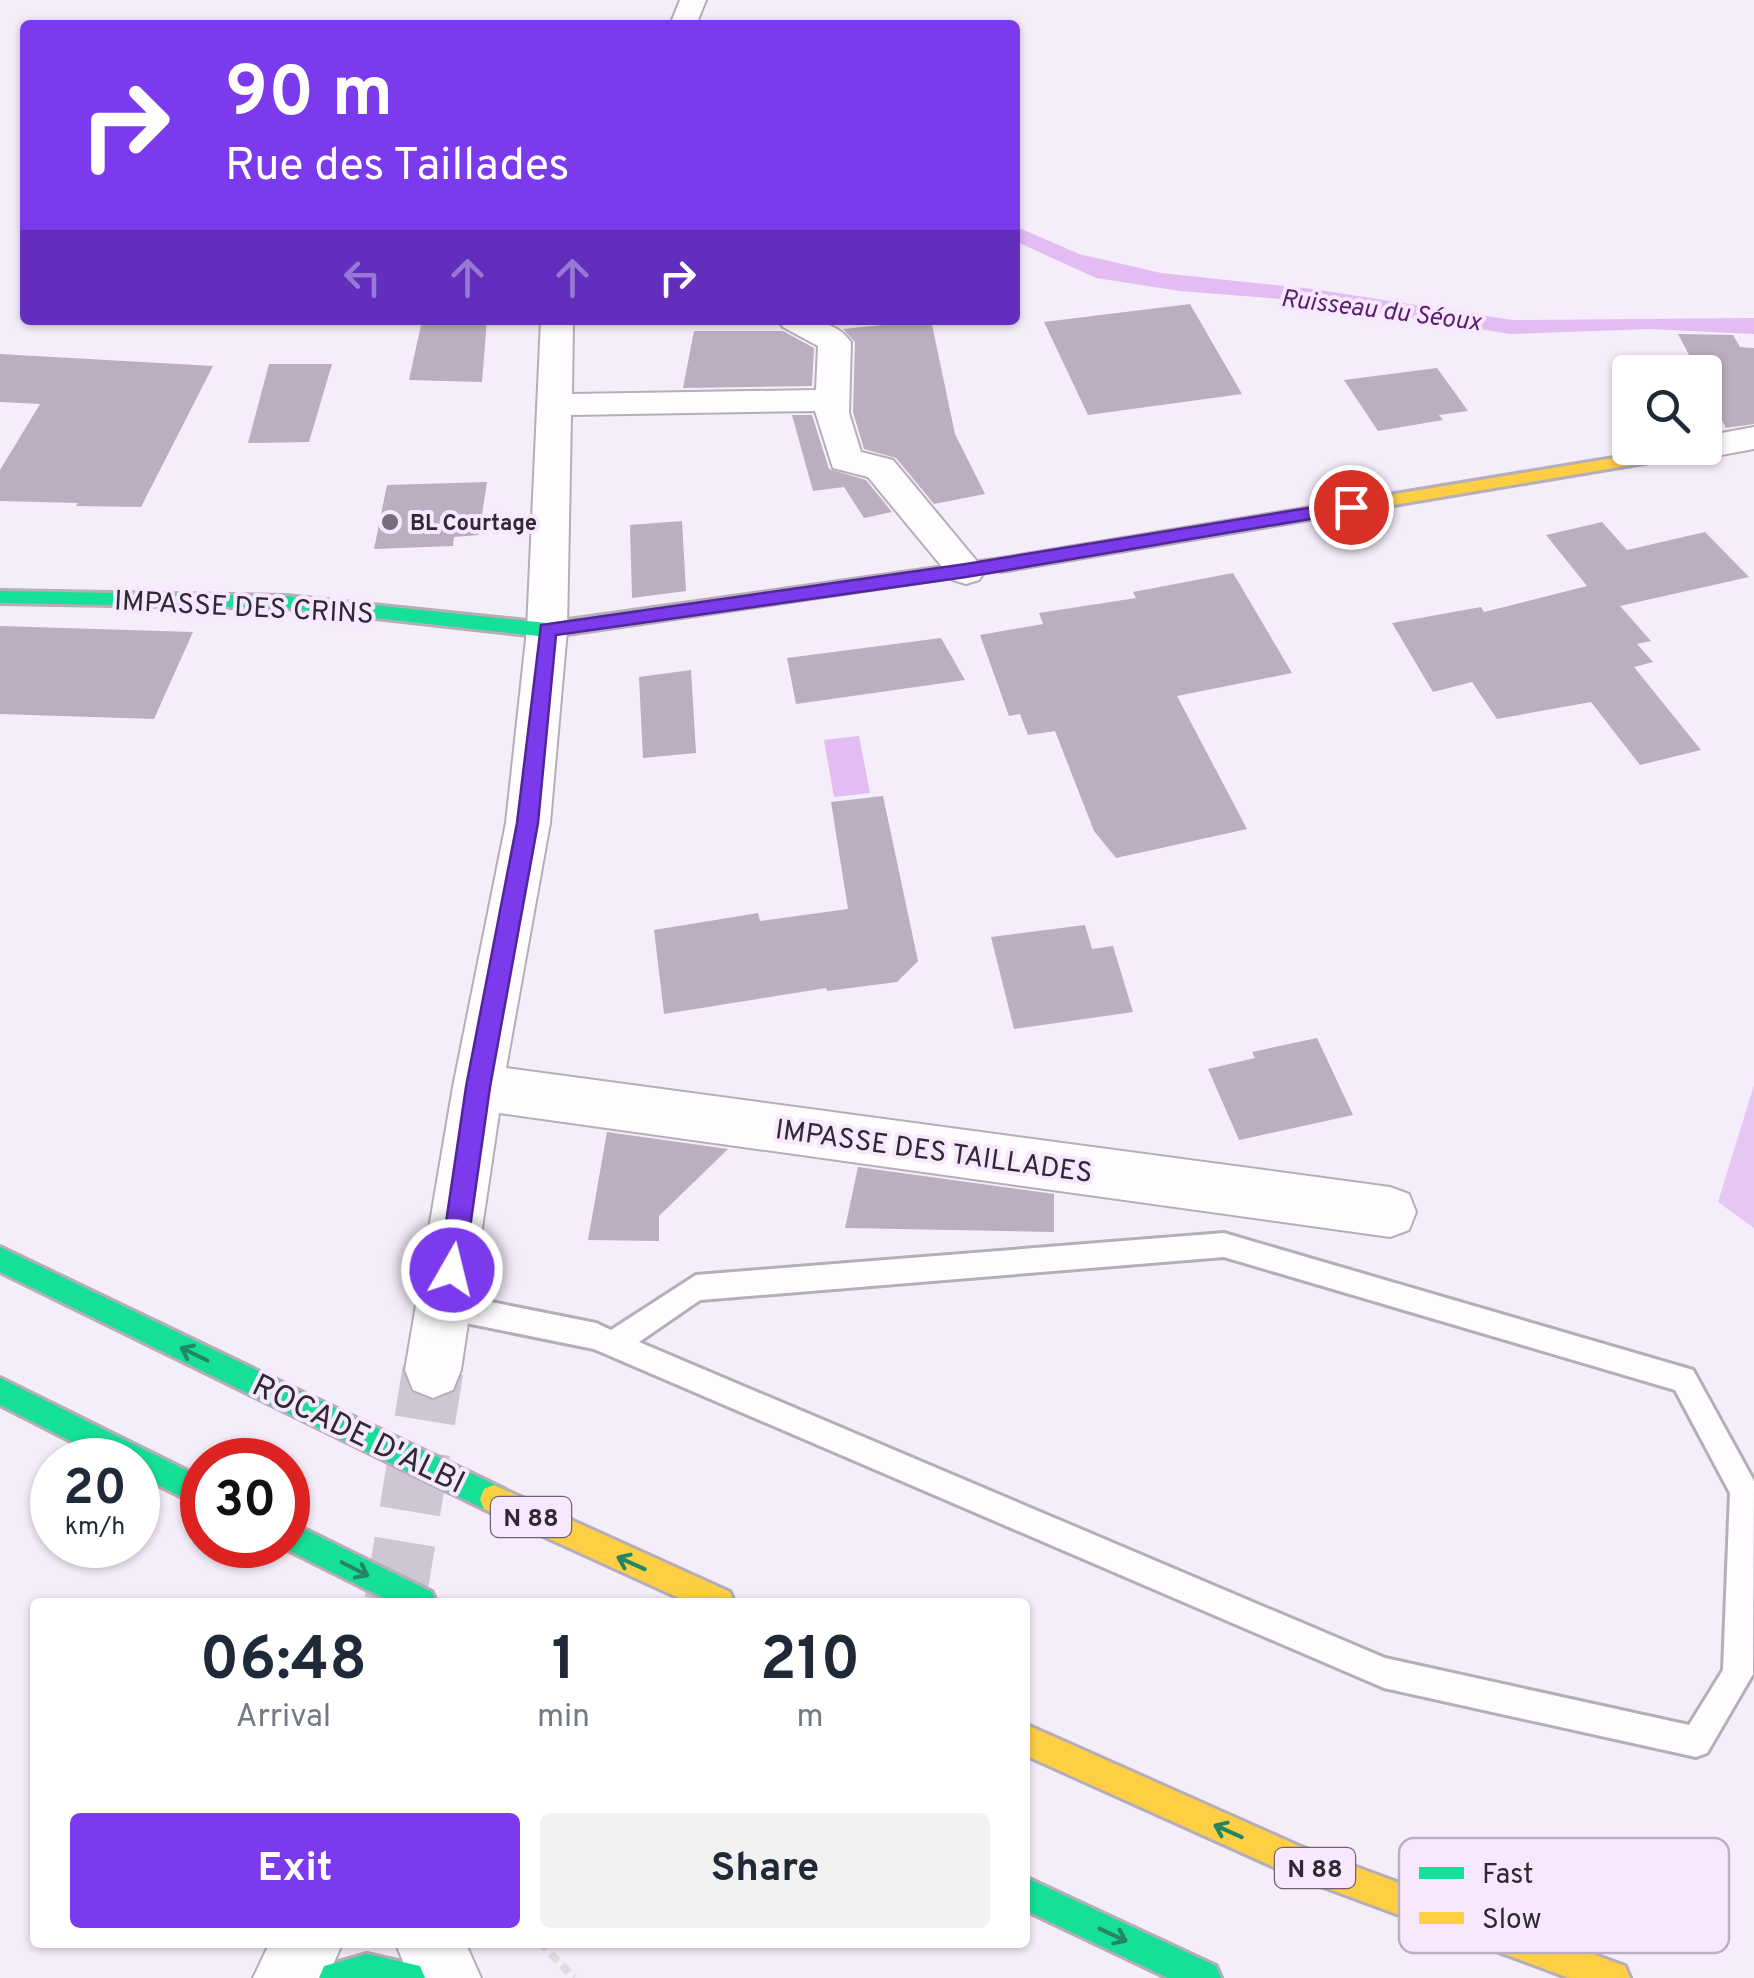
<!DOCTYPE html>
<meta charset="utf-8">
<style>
:root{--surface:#fff;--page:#f2f2f3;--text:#1f2937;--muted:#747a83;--accent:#7c3aed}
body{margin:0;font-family:Overpass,sans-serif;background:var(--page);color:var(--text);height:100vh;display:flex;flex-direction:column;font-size:38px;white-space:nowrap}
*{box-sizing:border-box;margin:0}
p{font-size:32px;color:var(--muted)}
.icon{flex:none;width:55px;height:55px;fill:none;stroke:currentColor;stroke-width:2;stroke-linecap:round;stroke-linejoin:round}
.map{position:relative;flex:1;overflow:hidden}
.details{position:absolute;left:30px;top:1598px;width:1000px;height:350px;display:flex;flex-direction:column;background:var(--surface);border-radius:10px;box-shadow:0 2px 8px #0004}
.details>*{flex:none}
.top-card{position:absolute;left:20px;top:20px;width:1000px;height:305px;border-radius:10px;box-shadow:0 2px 8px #0004;background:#7c3aed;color:#fff;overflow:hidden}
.buttons{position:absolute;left:1612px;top:355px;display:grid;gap:20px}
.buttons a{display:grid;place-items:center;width:110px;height:110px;border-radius:10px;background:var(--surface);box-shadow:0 2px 8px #0004;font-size:50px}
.speed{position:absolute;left:30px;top:1438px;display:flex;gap:20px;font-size:50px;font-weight:700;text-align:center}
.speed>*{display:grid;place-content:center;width:130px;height:130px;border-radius:50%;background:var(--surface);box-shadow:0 2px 8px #0004;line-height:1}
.speed small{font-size:25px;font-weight:400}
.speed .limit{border:15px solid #d22;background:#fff;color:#111}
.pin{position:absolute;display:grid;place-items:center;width:85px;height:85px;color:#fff;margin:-42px;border:5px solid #fff;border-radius:50%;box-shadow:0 2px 10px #0007}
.me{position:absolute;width:110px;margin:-55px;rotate:8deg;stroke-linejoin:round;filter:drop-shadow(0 0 8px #0008)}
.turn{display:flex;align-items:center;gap:35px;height:210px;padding:0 40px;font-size:45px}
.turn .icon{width:130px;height:130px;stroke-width:2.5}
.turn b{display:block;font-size:70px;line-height:85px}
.lanes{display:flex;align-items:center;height:95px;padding:0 40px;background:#0003;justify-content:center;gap:50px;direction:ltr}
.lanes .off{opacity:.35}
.eta{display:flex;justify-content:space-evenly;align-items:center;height:170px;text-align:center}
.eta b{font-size:60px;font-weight:700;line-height:70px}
.button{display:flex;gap:20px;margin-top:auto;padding:20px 40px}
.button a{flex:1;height:115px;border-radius:10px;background:var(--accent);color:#fff;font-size:40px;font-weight:700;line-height:115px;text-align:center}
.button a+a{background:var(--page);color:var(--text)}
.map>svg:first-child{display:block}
.forest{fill:#e6c6f3}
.water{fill:#e2bcf2}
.building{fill:#bbaec0}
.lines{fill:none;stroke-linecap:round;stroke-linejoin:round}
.street-tunnel{stroke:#cec6d2;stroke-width:61;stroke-dasharray:61 31;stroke-linecap:butt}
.lane-casing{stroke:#b5adb8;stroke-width:6}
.street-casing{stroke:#b5adb8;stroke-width:4}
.fast-casing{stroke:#b5adb8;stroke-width:6}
.slow-casing{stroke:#b5adb8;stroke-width:6}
.path{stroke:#dfdce0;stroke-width:8;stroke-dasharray:10 6;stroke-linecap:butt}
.lane{fill:#fefcfe;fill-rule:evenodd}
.street{fill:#fefcfe;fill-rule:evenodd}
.fast{fill:#16e098;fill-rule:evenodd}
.slow{fill:#ffcf43;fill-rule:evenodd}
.oneway{stroke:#238466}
.route{fill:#7c3aed;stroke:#51269a;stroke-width:2.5}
.poi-dot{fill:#756d79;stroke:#f8e8ff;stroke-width:4}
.labels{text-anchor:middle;stroke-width:8;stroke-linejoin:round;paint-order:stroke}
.far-poi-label{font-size:22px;font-weight:bold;fill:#302833;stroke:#f8e8ff;text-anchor:start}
.far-water-label{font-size:25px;font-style:italic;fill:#5b1d70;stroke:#f8e8ff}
.shield{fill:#f8e8ff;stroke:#6c6270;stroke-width:2.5}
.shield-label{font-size:25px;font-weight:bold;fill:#302833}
.street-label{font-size:28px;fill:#302833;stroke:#f8e8ff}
.near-street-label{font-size:32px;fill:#302833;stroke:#f8e8ff}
.key{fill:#f8e8ff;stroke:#bcaec2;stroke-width:2.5}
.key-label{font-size:28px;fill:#302833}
</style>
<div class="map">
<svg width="1754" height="1978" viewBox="0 0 1754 1978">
<rect width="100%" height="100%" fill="#f6edfa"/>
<!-- forest -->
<path class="forest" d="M1754,1085V1228L1718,1202Z"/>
<!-- water -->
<path class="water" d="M1015,226L1079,254L1161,273L1313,289L1512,320L1754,318V334L1649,329L1510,334L1305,301L1180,291L1096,278L1015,241Z
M859,736L870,793L834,797L824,740Z"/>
<!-- building -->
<path class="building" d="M1190,304L1242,394L1088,415L1044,322Z
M422,320H487L482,382L409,380Z
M931,320L955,434L985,494L934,504L896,458L864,449L853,412L855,342L843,329Z
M694,331H783L814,348L812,386L683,388Z
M1678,334L1733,335L1740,347L1754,348V424L1726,428L1705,387V372H1698Z
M0,354L213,366L141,507L76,506L78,503L0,501V470L40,404L0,402Z
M269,364H332L309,442L248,443Z
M1437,368L1468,411L1439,415L1443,420L1378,431L1344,380Z
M792,415H812L829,469L866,480L892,512L864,518L844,487L813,491Z
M487,482L479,535L454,537L453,546L374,549L387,485Z
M682,521L686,591L632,598L630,525Z
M1602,522L1627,550L1705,532L1749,577L1620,606L1651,641L1637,644L1653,662L1634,667L1701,750L1640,765L1591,702L1497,719L1472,682L1433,692L1392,623L1481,607L1484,612L1587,586L1546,535Z
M1233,573L1292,673L1177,696L1247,829L1116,858L1094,831L1055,731L1028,735L1020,714L1009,716L980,635L1043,624L1039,613L1136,598L1133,592Z
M0,626L193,632L154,719L0,714Z
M941,638L965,680L796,704L787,658Z
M691,670L696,753L643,758L639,677Z
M883,796L918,961L897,982L827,991L826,988L664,1014L654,930L758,913L760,921L848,909L831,802Z
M1085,925L1092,949L1113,946L1133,1012L1014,1029L991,937Z
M1317,1038L1353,1115L1239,1140L1208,1069L1255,1058L1252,1052Z
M607,1132L728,1149L659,1216V1241L588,1240Z
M858,1167L1054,1194V1232L845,1228Z"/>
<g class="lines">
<!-- street-tunnel -->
<path class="street-tunnel" d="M395,1602L433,1370"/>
<!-- lane casing -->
<g class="lane-casing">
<path id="lane" d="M1224,1233L1693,1370L1754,1481L1753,1674L1707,1753L1696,1757L1384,1688L594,1349L446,1319L437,1315L433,1306L437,1297L446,1293L596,1323L611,1330L696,1275ZM1224,1257L1675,1390L1730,1493L1723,1670L1689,1725L1385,1658L639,1342L700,1300Z"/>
</g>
<!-- street casing -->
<g class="street-casing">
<path id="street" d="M680,0H706L696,25H670Z
M541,320H573L572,394L816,390L818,346L783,327L778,320C805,320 834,318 851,342L849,413L861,452L893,460L985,571L979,580L966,584L953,580L868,477L833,468L815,411L571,415L567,630L550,823L506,1068L1390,1187L1409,1194L1416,1212L1409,1230L1390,1237L499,1113L461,1370L453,1390L433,1398L413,1390L405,1370L453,1087L506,823L527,630Z
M1754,427V449L1705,458L1693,455L1688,448H1705V436Z
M270,1942H343L327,1978H253Z
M395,1942H465L481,1978H410Z"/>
</g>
<!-- fast casing -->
<g class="fast-casing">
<path id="fast" d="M1001,559L1007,561V569L547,637L286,608L0,603V591L286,596L547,623Z
M0,1247L504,1489L508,1499L504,1509L494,1513L484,1509L0,1272Z
M0,1378L202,1478V1507L138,1475V1460H108L0,1405Z
M288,1521L432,1592L436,1602H392L278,1545H288Z
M1025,1877L1216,1966L1221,1978H1168L1025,1910Z
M367,1954L420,1966L425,1978H319L324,1966Z"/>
</g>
<!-- slow casing -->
<g class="slow-casing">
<path id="slow" d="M1705,443L1711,448L1703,453L1001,571L992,565L1001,559L1674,448H1705Z
M494,1485L730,1592L734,1602H688L484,1509L480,1499L484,1489Z
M1025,1724L1299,1846L1625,1966L1630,1978H1569L1294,1876L1025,1755Z"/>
</g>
<!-- path -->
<path class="path" d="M540,1942L574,1978"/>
<!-- lane -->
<use href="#lane" class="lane"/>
<!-- street -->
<use href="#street" class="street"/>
<!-- fast -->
<use href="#fast" class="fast"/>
<!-- slow -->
<use href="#slow" class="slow"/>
</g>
<!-- one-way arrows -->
<defs><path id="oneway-shaft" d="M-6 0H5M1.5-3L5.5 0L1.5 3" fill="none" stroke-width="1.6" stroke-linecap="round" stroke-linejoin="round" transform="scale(2.5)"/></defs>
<g class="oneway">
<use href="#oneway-shaft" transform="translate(194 1354) rotate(-154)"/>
<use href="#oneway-shaft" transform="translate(631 1563) rotate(-156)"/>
<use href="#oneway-shaft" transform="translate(355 1569) rotate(27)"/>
<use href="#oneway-shaft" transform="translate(1228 1831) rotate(-156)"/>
<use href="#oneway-shaft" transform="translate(1113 1935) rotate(25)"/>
</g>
<!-- route -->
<path class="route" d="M1351,501L1360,507L1357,511L966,577L556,635L538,823L490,1087L464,1270L461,1278L452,1282L442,1278L439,1270L466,1087L517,823L541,625L966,564Z"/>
<!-- markers -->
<circle class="poi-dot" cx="390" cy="522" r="10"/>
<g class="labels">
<!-- far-poi labels -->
<g class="far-poi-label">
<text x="410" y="530">BL Courtage</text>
</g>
<!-- far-water labels -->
<g class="far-water-label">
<text transform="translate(1381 309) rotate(7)" y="9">Ruisseau du Séoux</text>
</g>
<!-- shield labels -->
<g class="shield">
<rect x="491" y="1497" width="80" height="40" rx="8"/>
<rect x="1275" y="1848" width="80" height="40" rx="8"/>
</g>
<g class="shield-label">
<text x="531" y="1526">N 88</text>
<text x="1315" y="1877">N 88</text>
</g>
<!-- street labels -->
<g class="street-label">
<text transform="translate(244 606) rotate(3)" y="10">IMPASSE DES CRINS</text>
<text transform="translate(934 1150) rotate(8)" y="10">IMPASSE DES TAILLADES</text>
</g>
<!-- near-street labels -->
<g class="near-street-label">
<text transform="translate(359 1433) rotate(26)" y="11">ROCADE D'ALBI</text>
</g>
</g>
<!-- legend -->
<rect x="1399" y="1838" width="330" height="115" rx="15" class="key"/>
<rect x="1419" y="1867" width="45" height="12" fill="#16e098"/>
<rect x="1419" y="1912" width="45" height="12" fill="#ffcf43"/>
<g class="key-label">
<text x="1482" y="1883">Fast</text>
<text x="1482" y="1928">Slow</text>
</g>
</svg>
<div class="buttons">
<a><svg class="icon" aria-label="search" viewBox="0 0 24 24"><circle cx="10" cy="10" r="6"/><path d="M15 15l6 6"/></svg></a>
</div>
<div class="speed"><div>20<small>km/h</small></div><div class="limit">30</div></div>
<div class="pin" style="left:1351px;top:507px;background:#d93025"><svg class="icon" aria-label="arrive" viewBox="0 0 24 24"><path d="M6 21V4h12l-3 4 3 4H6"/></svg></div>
<svg class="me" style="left:452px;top:1270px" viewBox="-20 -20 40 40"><circle r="17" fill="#7c3aed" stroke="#fff" stroke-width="3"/><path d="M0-11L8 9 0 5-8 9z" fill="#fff"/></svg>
<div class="top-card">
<div class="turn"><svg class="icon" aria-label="right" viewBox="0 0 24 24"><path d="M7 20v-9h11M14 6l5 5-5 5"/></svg><div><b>90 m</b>Rue des Taillades</div></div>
<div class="lanes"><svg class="icon off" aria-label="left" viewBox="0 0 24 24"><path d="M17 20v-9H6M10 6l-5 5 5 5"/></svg><svg class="icon off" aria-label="ahead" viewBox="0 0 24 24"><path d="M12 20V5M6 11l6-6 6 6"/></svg><svg class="icon off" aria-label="ahead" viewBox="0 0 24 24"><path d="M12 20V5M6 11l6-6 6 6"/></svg><svg class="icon" aria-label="right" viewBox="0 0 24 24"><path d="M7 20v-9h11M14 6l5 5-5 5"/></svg></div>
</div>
<section class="details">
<div class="eta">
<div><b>06:48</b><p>Arrival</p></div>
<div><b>1</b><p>min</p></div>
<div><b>210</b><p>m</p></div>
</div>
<div class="button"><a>Exit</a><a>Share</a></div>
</section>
</div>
